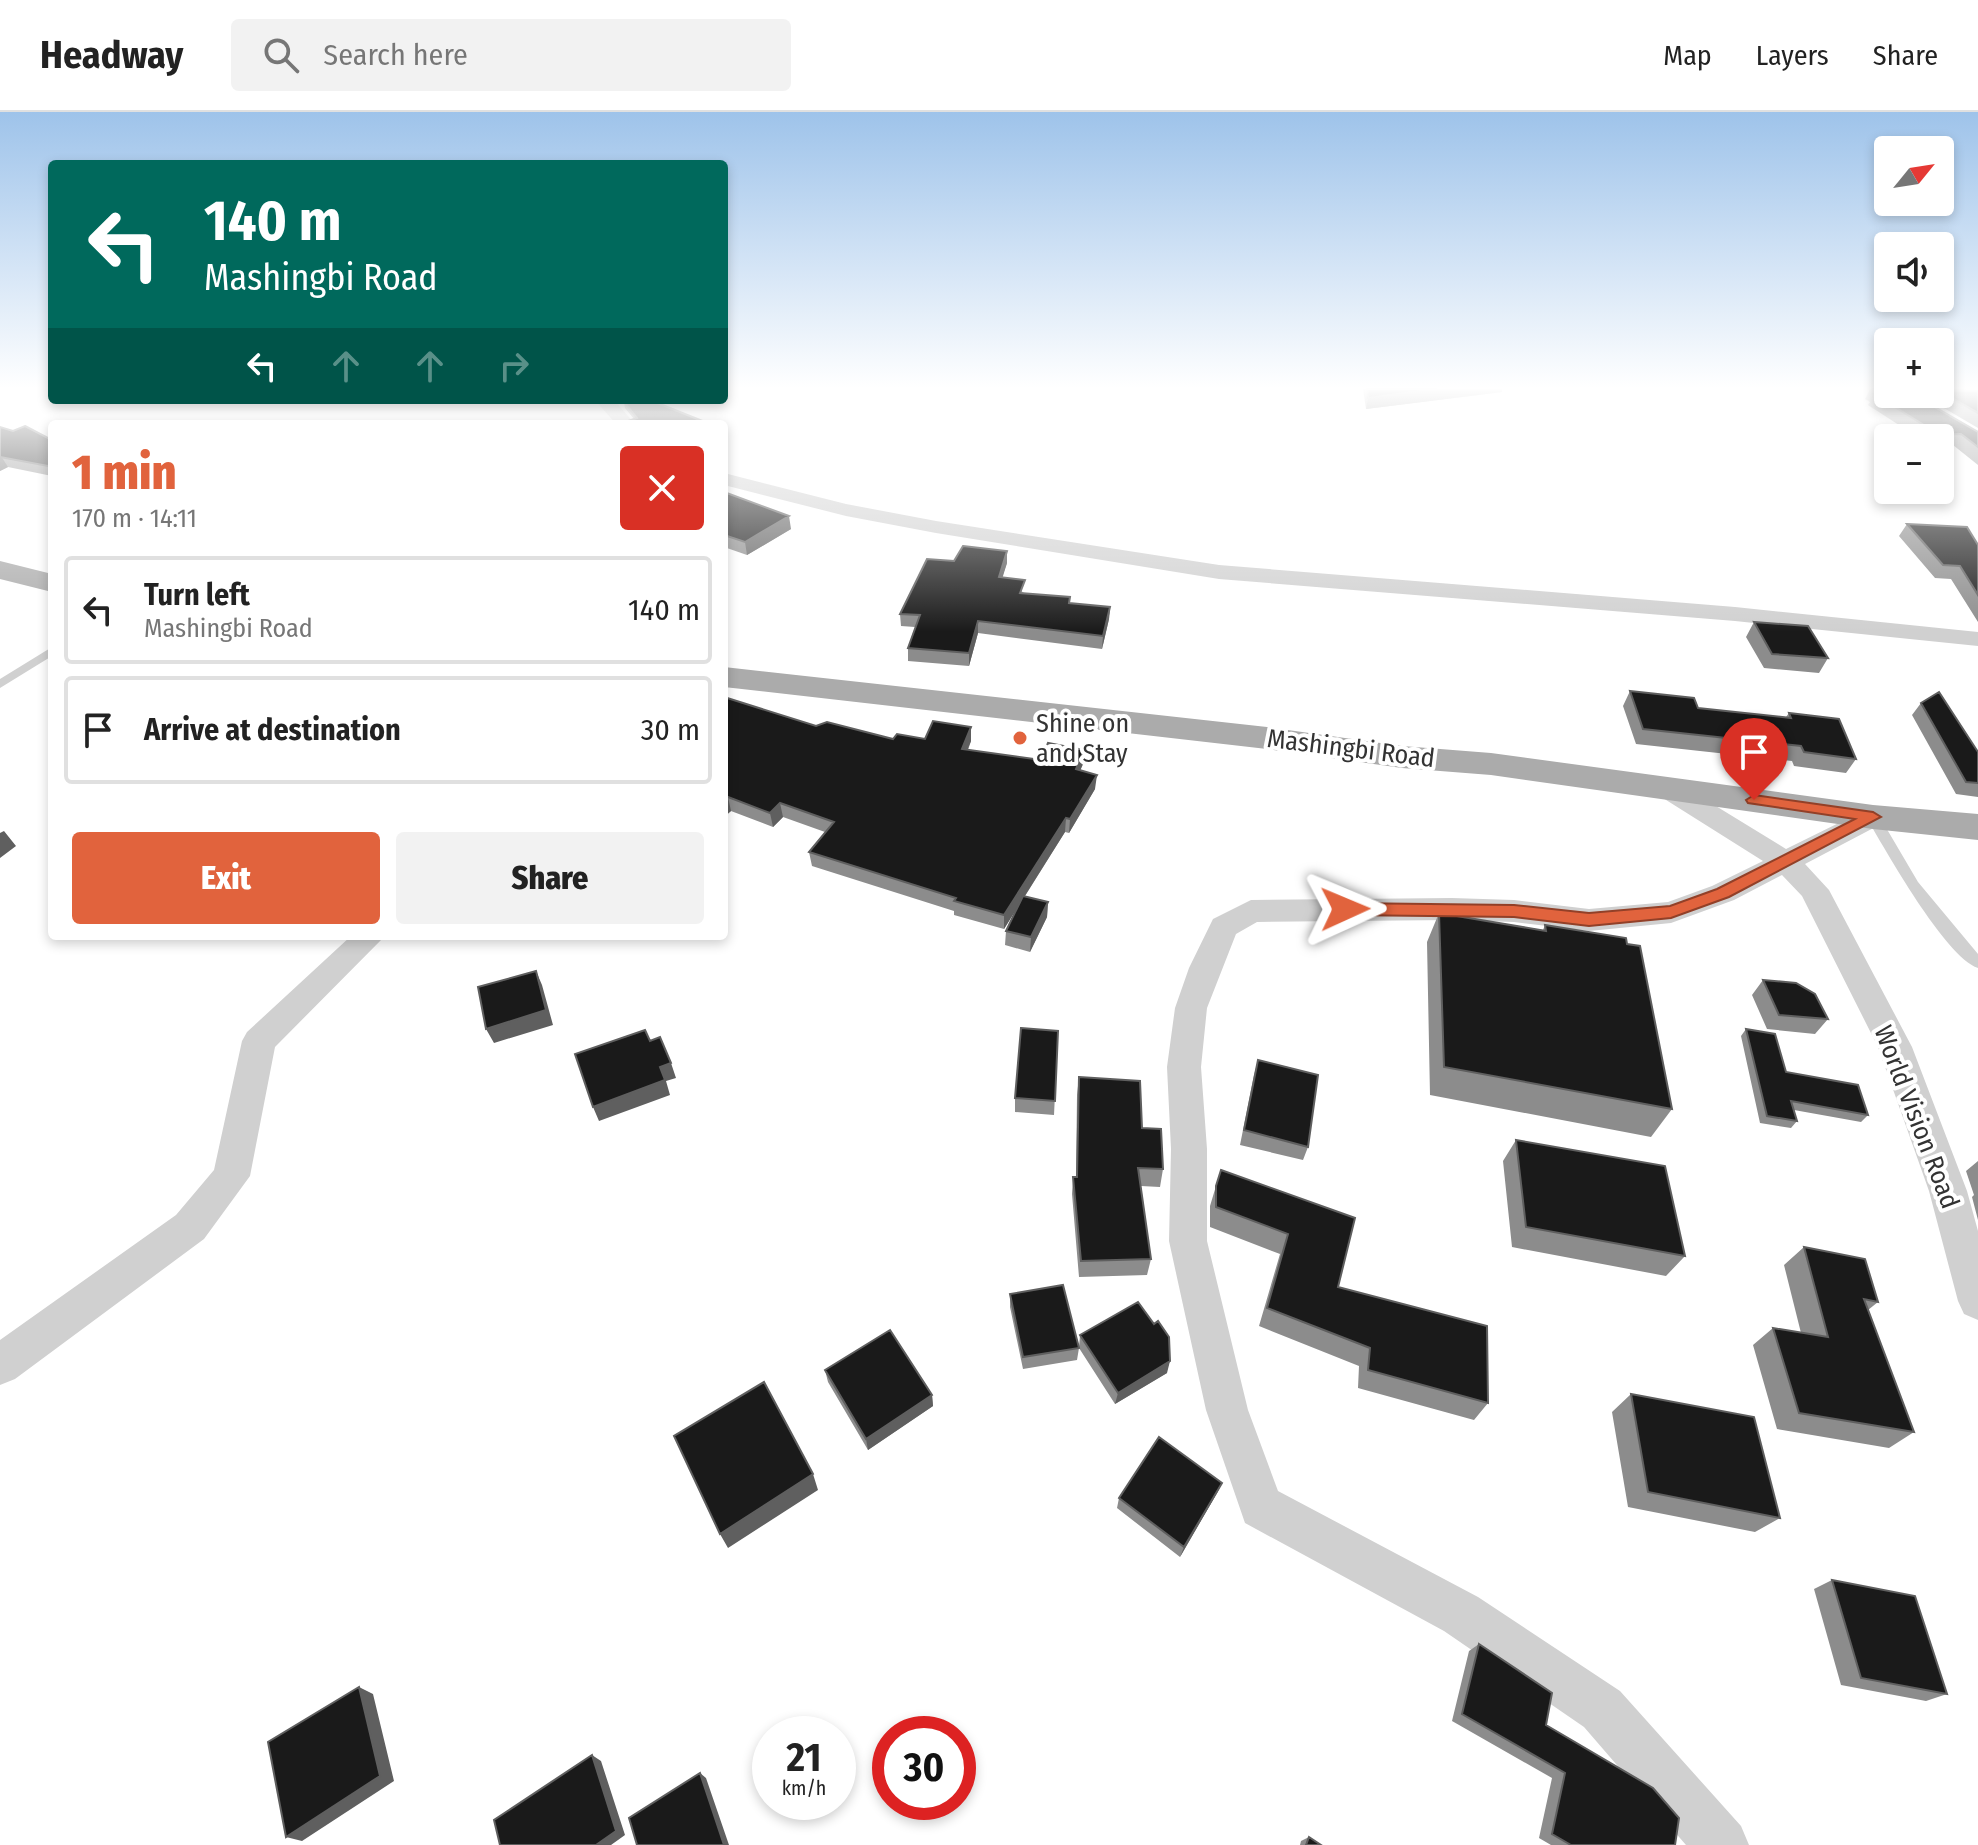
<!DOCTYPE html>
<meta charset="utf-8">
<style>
:root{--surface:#fff;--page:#f2f2f2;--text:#222;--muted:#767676;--line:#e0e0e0;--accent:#e1633d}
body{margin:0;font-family:"Fira Sans Condensed",sans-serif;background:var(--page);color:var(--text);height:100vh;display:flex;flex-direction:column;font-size:30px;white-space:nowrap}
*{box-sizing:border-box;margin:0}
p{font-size:26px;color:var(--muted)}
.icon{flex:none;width:44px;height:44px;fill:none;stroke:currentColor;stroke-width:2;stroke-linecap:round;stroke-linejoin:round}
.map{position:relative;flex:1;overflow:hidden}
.sheet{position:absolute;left:48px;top:308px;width:680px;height:520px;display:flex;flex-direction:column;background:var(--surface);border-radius:8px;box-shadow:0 4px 12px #0003}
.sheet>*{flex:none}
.top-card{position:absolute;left:48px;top:48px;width:680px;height:244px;border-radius:8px;box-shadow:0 4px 12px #0003;background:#00695c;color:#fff;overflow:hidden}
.needle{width:52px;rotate:60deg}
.buttons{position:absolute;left:1874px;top:24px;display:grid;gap:16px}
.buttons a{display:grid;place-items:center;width:80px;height:80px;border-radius:8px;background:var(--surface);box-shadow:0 4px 12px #0003;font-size:40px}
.speed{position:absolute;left:752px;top:1604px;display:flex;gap:16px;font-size:40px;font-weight:700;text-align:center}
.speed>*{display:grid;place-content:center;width:104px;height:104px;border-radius:50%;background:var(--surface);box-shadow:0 4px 12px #0003;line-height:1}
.speed small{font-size:20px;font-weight:400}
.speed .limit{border:12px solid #d22;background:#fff;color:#111}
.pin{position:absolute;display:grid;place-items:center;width:68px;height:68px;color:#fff;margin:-82px -34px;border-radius:50% 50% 50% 0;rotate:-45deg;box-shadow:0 0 8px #0007}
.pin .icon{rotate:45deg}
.me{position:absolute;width:88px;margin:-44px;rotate:89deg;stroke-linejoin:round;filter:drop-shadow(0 0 6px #0008)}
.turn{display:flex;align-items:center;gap:28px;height:168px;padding:0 24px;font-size:36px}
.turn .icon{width:104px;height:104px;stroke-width:2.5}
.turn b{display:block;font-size:56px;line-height:68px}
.lanes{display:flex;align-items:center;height:76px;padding:0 24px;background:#0003;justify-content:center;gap:40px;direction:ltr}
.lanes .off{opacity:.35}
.round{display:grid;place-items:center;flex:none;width:84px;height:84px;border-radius:8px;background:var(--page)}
.overview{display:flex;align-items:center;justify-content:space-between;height:136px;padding:0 24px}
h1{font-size:48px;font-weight:800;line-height:60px;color:var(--accent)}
.button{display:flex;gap:16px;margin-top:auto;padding:16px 24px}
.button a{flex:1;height:92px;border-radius:8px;background:var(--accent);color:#fff;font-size:32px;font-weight:800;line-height:92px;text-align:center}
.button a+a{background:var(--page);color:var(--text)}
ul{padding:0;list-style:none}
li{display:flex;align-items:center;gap:24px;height:108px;margin:0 16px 12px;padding:0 8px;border:4px solid var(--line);border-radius:8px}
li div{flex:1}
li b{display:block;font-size:30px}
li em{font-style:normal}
header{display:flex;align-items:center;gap:48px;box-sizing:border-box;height:112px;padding:0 40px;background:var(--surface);border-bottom:2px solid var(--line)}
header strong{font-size:38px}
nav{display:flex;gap:44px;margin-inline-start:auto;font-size:28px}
.search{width:560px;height:72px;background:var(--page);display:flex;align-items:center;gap:20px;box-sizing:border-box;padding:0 28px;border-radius:8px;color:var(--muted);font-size:30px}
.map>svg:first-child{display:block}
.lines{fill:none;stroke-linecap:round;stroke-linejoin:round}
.lane{fill:#d0d0d0;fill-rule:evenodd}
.street{fill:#d0d0d0;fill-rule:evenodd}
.primary{fill:#ababab;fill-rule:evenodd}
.wall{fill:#8c8c8c}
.shaded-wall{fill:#5f5f5f}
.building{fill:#1a1a1a;stroke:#5f5f5f;stroke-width:2}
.route{fill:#e1633d;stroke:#924028;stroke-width:2}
.poi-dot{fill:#e1633d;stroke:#fff;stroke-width:3}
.labels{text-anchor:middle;stroke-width:8;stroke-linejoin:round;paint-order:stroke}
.poi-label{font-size:26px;fill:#333;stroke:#fff;text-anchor:start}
.street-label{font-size:26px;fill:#333;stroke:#fff}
</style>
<header>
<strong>Headway</strong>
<div class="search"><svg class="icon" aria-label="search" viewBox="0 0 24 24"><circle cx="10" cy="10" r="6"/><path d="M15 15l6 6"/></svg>Search here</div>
<nav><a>Map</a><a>Layers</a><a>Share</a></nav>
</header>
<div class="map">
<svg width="1978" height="1733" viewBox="0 0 1978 1733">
<rect width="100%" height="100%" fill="#fff"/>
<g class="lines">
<!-- lane -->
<path class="lane" d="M52,535V544L0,576V567Z
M1873,700L1878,702L1918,770L1978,842V856C1945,845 1885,737 1866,705Z"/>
<!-- street -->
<path class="street" d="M595,288H614L635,312H616Z
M724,361L846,392L936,409L1219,453L1735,495L1978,520V534L1735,509L1219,467L936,421L846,404L724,373Z
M1665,666L1675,669L1786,737L1863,699L1873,696L1883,699L1887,705L1883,711L1805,752L1829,778L1912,935L1967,1079L1978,1119V1208L1964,1202L1958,1189L1929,1079L1878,935L1802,784L1782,763L1734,788L1671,811L1589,819L1514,810L1452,808L1257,810L1236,822L1207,896L1201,955L1207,1037V1129L1248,1298L1278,1379L1478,1485L1620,1579L1741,1714L1749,1733H1686L1584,1615L1444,1519L1245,1411L1206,1298L1169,1129L1171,1037L1167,955L1175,896L1189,856L1213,807L1251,788L1452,786L1514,788L1589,797L1668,790L1712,774L1763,749L1655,681L1651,675L1655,669Z
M351,824H385L275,935L250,1064L204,1127L15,1267L0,1273V1228L176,1103L214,1058L242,929L247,920Z"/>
<!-- primary -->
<path class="primary" d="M0,449L52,462V480L0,467Z
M724,555L1267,615L1402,634L1491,641L1873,693L1978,702V728L1873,717L1491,663L1402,656L1267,637L724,575Z"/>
</g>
<!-- wall -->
<path class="wall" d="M1363,277H1502V280L1366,297Z
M1870,277H1888L1978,320V353L1953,333L1940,334V326H1919L1868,293L1870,290L1865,287Z
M1940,278L1978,279V316L1932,289L1936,282H1940Z
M624,290L710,312H629L628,309L634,307L625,296Z
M0,315L13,319L52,328V364L8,355L0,359Z
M724,380L791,417L747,443L724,435Z
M1907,412L1978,433V510L1951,467L1935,466L1899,424Z
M1007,439V451L1002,465L1024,481L1070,485V491L1110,495L1109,507L1102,537L978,521L969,554L908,549V536L915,515L901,514L900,502L954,449Z
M1754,510L1828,546L1819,561L1764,556L1746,525Z
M1630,579L1698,596L1786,605L1789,601L1856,647L1846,661L1794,654L1792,649L1636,632L1623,594Z
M724,585L816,614L893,627L971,629L968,638L1041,648L1083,652L1080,658L1095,677L1069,721L1065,720L1025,784L1048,790L1047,805L1030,840L1005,833L1006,819L1016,797L1004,817L954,803V799L812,754L809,740L825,720L783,705L773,715L731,699L724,705Z
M1921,591L1978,640V685L1956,682L1912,603Z
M1439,801L1543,818L1545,813L1672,997L1651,1025L1430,983L1427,830Z
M1763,868L1828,907L1815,922L1767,917L1752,883Z
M1746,917L1786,960L1868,1003L1861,1010L1794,998L1797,1009L1791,1016L1760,1011L1741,924Z
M1058,919L1054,1003L1015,1000V986Z
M1258,948L1308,1035L1303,1048L1240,1033L1254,963Z
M1079,965L1142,1016L1163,1057L1160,1075L1141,1074L1151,1147L1147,1163L1079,1165L1072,1082L1073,1065H1076L1077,983Z
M1516,1028L1685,1144L1666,1164L1512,1135L1503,1049Z
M1978,1049V1108L1972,1085L1974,1083L1966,1059Z
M1216,1074L1355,1106L1338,1175L1488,1291L1474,1308L1358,1276L1359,1254L1259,1214L1280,1142L1210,1115V1094Z
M1804,1135L1878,1190L1868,1198L1914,1320L1889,1336L1777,1317L1753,1233L1773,1216L1801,1221L1784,1153Z
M1010,1182L1079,1235L1080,1223L1167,1261L1115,1292L1079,1236L1077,1248L1023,1257L1010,1195Z
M825,1258L932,1283L933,1294L868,1338L828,1270Z
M1631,1282L1780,1406L1755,1420L1628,1395L1612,1300Z
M1222,1371L1217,1381L1180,1445L1117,1396L1119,1386Z
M1832,1468L1947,1582L1926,1589L1841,1573L1814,1477Z
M1479,1532L1546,1613L1675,1733H1551L1539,1726L1552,1666L1452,1609L1469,1539Z
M1309,1725L1321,1733H1300L1301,1729Z"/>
<!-- shaded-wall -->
<path class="shaded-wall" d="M1437,277H1502V280L1366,297L1368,286Z
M1,344L8,355L0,359V345Z
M789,404L791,417L747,443L745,430Z
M1007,439V451L999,477V465Z
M1110,495L1109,507L1102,537L1103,524Z
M978,509V521L969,554V541Z
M971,615V629L962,651V637Z
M1084,638L1083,652L1075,671L1076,657Z
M1097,663L1095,677L1069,721L1070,707Z
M728,685L731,699L724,705V689Z
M780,691L783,705L773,715L770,701Z
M1066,706L1065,720L1004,817V803Z
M4,719L16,734L0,746V721Z
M1048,790L1047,805L1030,840L1031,825Z
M536,859L542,873L553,913L494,931L486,917Z
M671,951L676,966L666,969L670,983L599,1009L593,995L660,955Z
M1170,1249L1167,1261L1115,1292L1118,1281Z
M932,1283L933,1294L868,1338L866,1327Z
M813,1362L818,1378L728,1436L720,1422Z
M1222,1371L1217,1381L1180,1445L1184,1435Z
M359,1575L373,1582L394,1669L302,1729L286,1725Z
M592,1643L601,1649L625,1723L611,1733H596Z
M700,1661L706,1666L729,1733H724Z"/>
<!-- building -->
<path class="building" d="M1367,277H1437L1368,286Z
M1874,277H1888V282H1912L1978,320V335L1961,322L1940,323L1874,282L1880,281Z
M1940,278L1978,279V301L1940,279Z
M629,288H650L710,312H644L628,309L637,306L624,290Z
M25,314L52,328V352L48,354L0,345V315L13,319Z
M724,380L789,404L745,430L724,423Z
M1907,412L1967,415L1978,433V483L1960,454L1943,453Z
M963,434L1007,439L999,465L1025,468L1020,481L1070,485L1069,491L1110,495L1103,524L978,509L969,541L908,536L920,503L900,502L927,447L954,449Z
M1754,510L1808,514L1828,546L1772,542Z
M1630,579L1694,586L1698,596L1791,606L1789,601L1839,607L1856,647L1804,640L1801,634L1643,617Z
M1939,580L1978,640V671L1966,670L1921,591Z
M724,585L816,614L827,610L893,627L897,622L925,627L933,609L971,615L962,637L1041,648L1048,631L1084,638L1076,657L1097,663L1070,707L1066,706L1004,803L954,789L956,786L809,740L834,710L780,691L770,701L728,685L724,689Z
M1023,784L1048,790L1031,825L1006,819Z
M1439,801L1546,819L1545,813L1626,826L1627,832L1640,834L1672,997L1444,955Z
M536,859L546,898L486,917L478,875Z
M1763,868L1796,871L1815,882L1828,907L1779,903Z
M1021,916L1058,919L1055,989L1015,986Z
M1746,917L1775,922L1786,960L1858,973L1868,1003L1791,989L1797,1009L1767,1004Z
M645,918L650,929L660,925L671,951L660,955L665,968L593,995L575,942Z
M1258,948L1318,963L1308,1035L1244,1018Z
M1079,965L1140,969L1142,1016L1161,1017L1163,1057L1138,1056L1151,1147L1081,1149L1073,1065H1077Z
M1516,1028L1665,1054L1685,1144L1526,1115Z
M1221,1058L1355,1106L1338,1175L1487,1214L1488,1291L1368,1258L1370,1236L1267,1196L1288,1122L1216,1095V1074Z
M1804,1135L1865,1147L1878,1190L1864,1187L1914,1320L1799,1301L1773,1216L1828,1225Z
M1063,1173L1079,1236L1023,1245L1010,1182Z
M1138,1190L1154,1212L1158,1209L1169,1225L1170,1249L1118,1281L1080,1223Z
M890,1218L932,1283L866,1327L825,1258Z
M764,1270L813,1362L720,1422L674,1324Z
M1631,1282L1754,1305L1780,1406L1648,1380Z
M1159,1325L1222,1371L1184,1435L1119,1386Z
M1832,1468L1915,1484L1947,1582L1861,1566Z
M1479,1532L1552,1581L1546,1613L1653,1676L1679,1706L1675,1733H1571L1552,1722L1565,1661L1462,1602Z
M359,1575L380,1664L286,1725L268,1630Z
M592,1643L616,1719L596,1733H500L494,1708Z
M700,1661L724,1733H637L629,1706Z
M1309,1725L1321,1733H1306Z"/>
<!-- sky -->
<linearGradient id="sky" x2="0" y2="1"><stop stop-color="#9ec3ea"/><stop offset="0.53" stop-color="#fff"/><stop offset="1" stop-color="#fff" stop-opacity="0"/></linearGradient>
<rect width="1978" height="520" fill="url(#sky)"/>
<!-- route -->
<path class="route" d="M1754,683L1873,700L1881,705L1729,785L1671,806L1589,814L1514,805L1345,803L1336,797L1345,791L1514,793L1589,801L1670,794L1717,777L1855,707L1748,691L1746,688Z"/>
<!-- markers -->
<circle class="poi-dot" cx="1020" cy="626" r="8"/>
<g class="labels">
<!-- poi labels -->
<g class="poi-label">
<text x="1036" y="620">Shine on<tspan x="1036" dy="30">and Stay</tspan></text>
</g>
<!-- street labels -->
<g class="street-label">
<text transform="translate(1351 636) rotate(7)" y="9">Mashingbi Road</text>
<text transform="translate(1917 1005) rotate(69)" y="9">World Vision Road</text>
</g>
</g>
</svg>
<div class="buttons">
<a><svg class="needle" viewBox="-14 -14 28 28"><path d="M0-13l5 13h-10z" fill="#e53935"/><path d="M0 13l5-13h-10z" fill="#767676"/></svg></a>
<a><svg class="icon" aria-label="sound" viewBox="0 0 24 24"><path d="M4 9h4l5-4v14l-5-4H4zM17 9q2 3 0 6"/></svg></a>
<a>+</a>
<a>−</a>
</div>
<div class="speed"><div>21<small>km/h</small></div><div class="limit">30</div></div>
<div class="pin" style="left:1754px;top:688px;background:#d93025"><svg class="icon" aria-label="arrive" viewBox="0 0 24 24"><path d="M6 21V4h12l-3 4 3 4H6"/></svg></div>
<svg class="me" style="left:1345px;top:797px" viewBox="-20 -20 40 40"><path d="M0-17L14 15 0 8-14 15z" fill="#e1633d" stroke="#fff" stroke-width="4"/></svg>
<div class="top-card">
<div class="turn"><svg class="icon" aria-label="left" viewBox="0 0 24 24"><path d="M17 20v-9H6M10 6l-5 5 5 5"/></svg><div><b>140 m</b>Mashingbi Road</div></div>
<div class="lanes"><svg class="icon" aria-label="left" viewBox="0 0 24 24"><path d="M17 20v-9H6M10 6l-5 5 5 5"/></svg><svg class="icon off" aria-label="ahead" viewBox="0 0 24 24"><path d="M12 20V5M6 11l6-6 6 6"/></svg><svg class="icon off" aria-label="ahead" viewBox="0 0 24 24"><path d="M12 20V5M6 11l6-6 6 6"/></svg><svg class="icon off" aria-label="right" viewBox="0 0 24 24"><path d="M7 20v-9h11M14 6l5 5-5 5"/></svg></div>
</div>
<section class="sheet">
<div class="overview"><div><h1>1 min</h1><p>170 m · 14:11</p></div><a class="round" style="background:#d93025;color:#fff"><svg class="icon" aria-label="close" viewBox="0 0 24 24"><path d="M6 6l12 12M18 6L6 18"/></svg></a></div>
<ul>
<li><svg class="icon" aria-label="left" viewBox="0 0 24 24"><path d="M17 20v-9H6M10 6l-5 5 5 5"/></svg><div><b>Turn left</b><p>Mashingbi Road</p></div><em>140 m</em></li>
<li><svg class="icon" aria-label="arrive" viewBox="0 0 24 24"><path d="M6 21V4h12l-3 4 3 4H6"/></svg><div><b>Arrive at destination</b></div><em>30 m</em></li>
</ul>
<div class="button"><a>Exit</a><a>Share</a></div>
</section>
</div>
